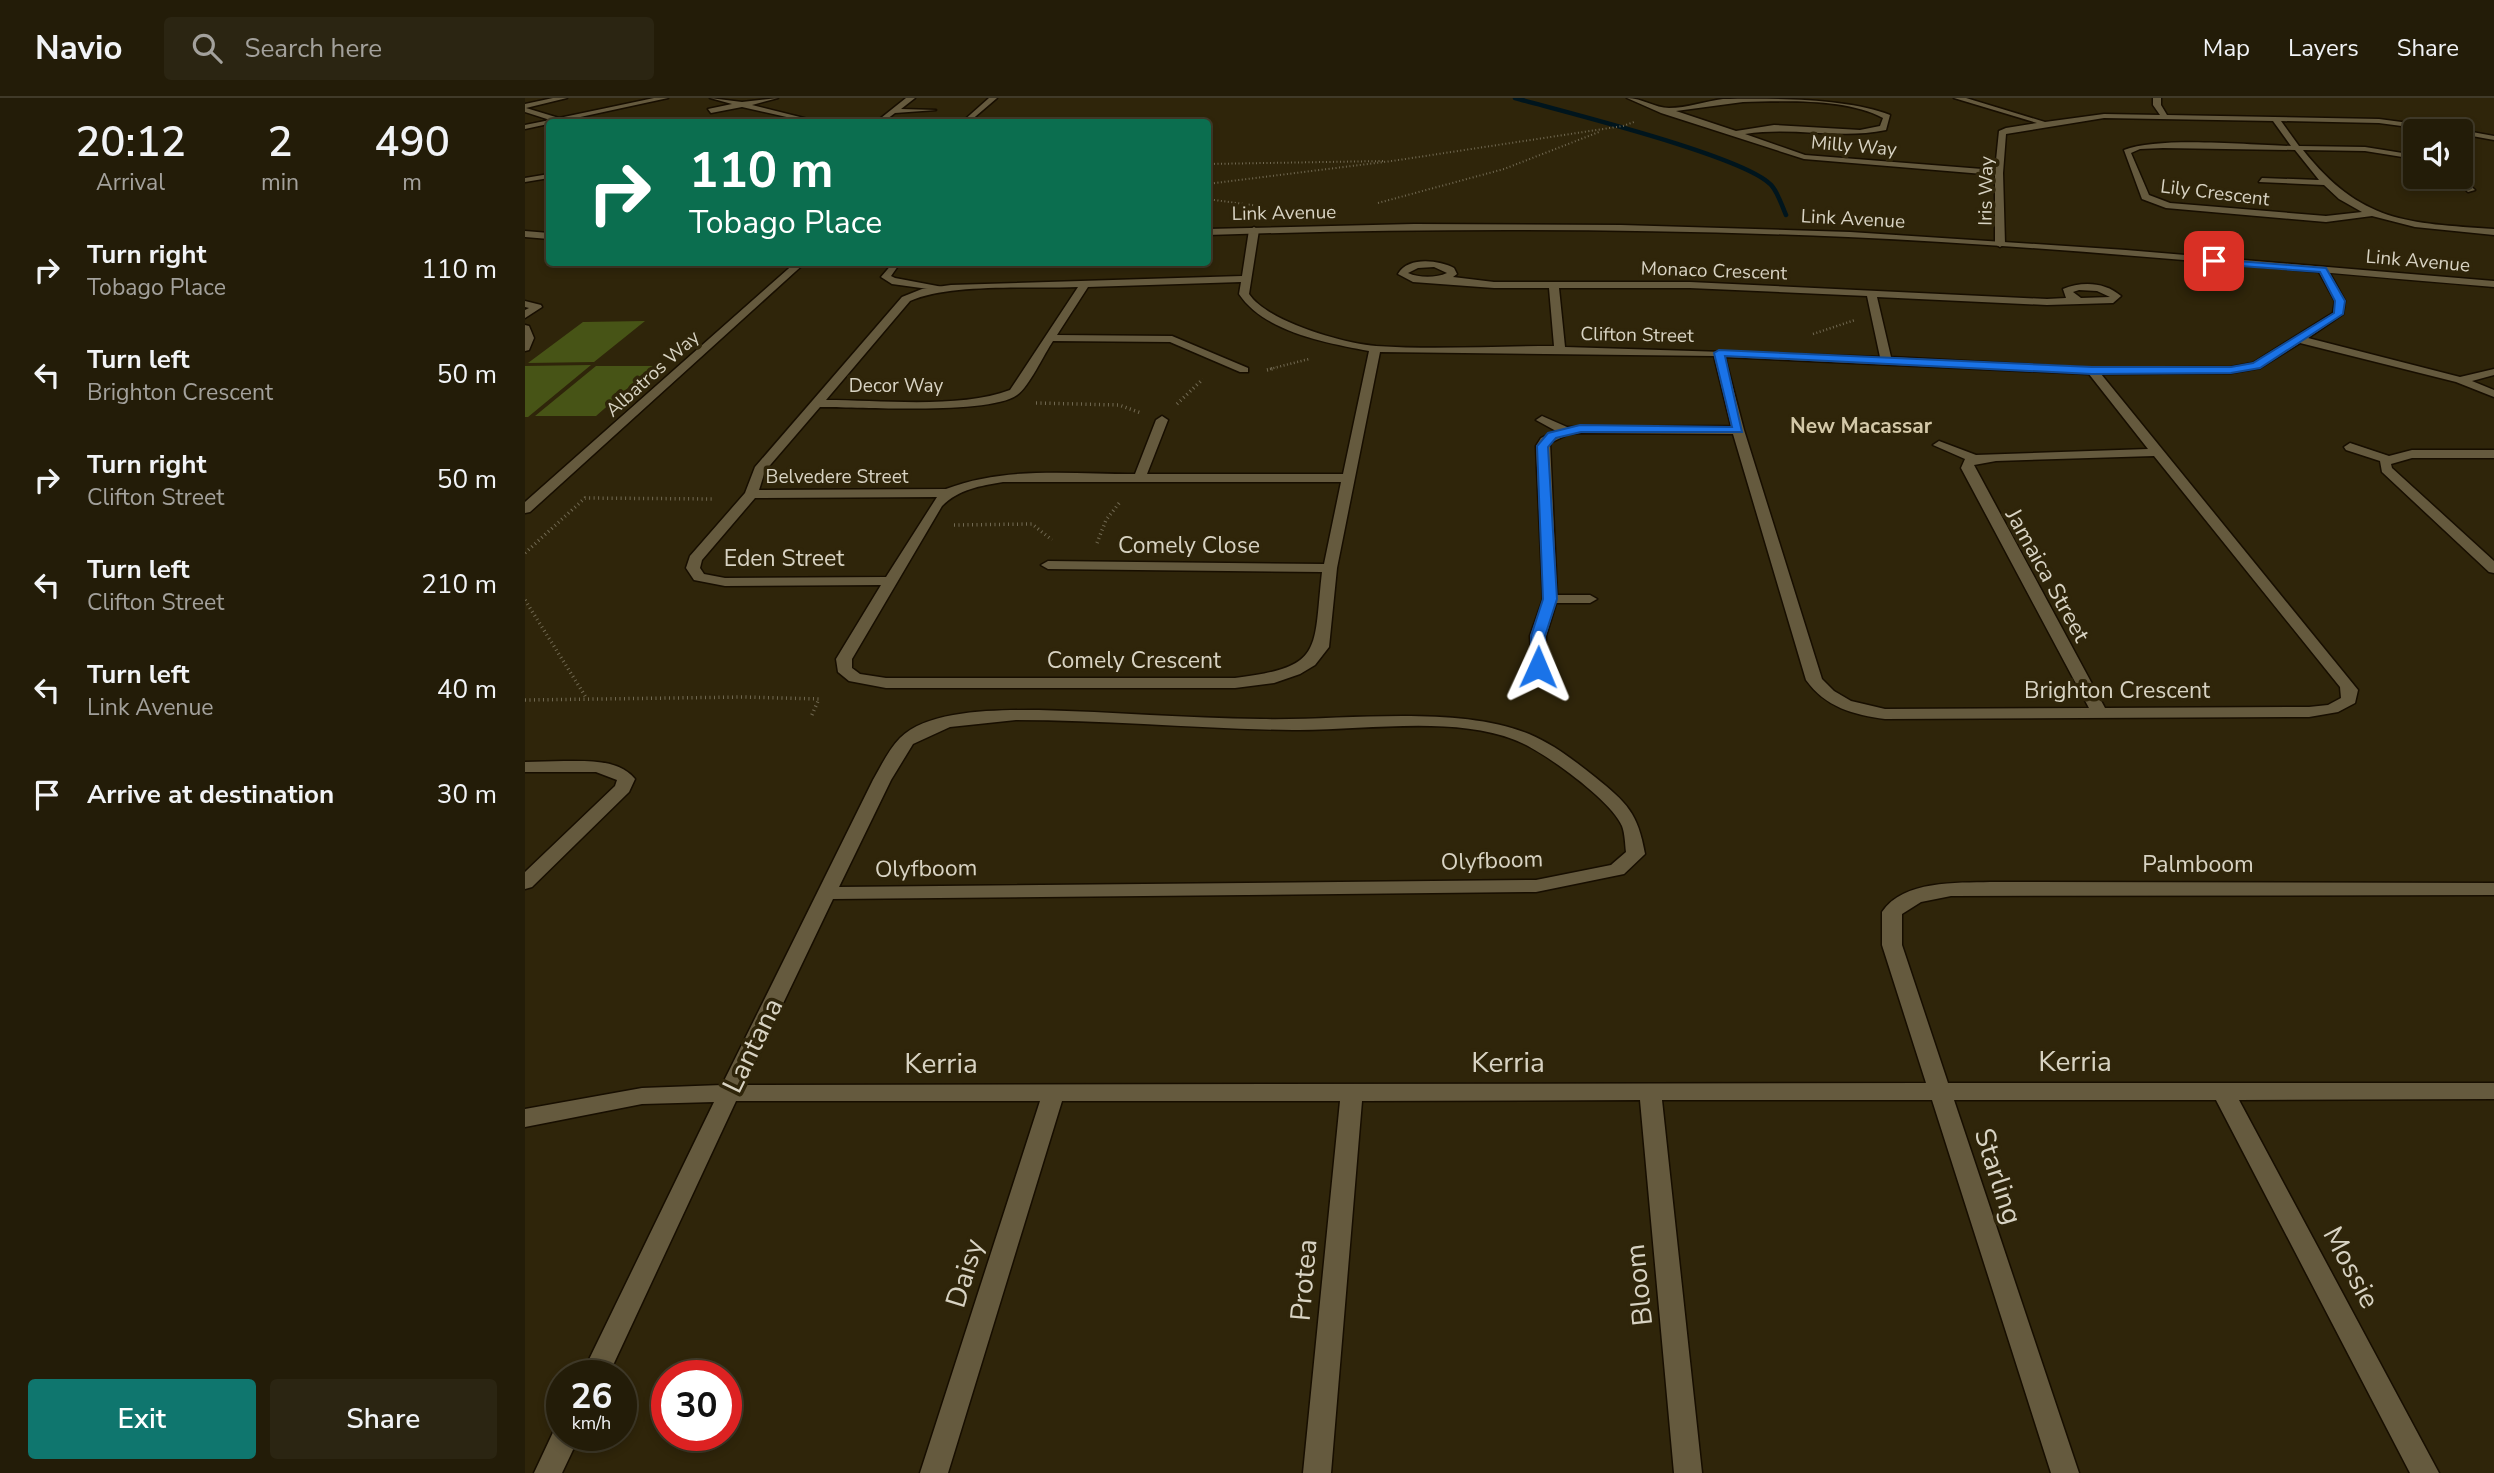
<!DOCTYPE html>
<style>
:root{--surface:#231c08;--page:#2b2512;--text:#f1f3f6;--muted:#a3a19c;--line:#403a29;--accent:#0f766e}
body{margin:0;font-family:"Nunito Sans",sans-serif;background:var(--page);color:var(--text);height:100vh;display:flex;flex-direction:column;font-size:26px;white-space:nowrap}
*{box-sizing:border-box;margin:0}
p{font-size:23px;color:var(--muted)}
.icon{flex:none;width:38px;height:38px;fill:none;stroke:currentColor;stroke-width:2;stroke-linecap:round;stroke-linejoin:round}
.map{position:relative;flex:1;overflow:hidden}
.details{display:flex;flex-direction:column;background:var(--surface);width:525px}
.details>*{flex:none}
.top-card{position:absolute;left:21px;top:21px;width:665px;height:147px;border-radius:7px;box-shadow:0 4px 10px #0003,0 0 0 2px var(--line);background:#0b6e4f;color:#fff;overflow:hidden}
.buttons{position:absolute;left:1878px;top:21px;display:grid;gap:14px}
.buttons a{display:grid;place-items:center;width:70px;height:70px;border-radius:7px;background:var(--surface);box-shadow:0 4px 10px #0003,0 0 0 2px var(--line);font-size:35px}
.speed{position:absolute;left:21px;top:1262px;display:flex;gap:14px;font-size:35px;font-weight:700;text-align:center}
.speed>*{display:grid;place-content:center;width:91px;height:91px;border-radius:50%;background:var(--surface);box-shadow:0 4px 10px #0003,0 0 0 2px var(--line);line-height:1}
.speed small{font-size:18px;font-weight:400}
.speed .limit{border:10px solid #d22;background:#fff;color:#111}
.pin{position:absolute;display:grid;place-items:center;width:60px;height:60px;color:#fff;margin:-30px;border-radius:14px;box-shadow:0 4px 10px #0006}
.me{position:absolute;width:77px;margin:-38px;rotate:1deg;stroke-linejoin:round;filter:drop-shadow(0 0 5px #0008)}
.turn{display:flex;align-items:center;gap:24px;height:147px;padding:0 28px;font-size:32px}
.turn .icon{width:91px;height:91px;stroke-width:2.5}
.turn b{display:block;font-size:49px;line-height:60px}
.eta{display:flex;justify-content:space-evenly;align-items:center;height:119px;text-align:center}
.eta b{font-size:42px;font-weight:600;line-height:49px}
.cta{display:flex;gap:14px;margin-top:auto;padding:14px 28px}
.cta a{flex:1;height:80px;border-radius:7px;background:var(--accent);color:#fff;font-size:28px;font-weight:600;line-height:80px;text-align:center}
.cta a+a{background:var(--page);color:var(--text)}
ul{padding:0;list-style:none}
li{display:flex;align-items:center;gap:21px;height:105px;padding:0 28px}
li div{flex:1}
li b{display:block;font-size:26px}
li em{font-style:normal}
header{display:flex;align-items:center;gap:42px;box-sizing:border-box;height:98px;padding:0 35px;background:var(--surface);border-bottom:2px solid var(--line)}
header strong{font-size:33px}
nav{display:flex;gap:38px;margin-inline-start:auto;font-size:24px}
.search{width:490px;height:63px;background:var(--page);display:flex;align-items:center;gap:18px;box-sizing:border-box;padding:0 24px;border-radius:7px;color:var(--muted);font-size:26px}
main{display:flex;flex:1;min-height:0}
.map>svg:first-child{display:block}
.green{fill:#475416}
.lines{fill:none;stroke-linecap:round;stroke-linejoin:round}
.stream{stroke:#00151d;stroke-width:4.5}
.service-casing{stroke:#170e00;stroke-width:3}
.minor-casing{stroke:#170e00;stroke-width:3}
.tertiary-casing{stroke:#170e00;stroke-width:3}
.path-far2{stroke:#716952;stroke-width:2;stroke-dasharray:1 2.5;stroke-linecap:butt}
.path-far1{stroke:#716952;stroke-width:2.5;stroke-dasharray:1 2.5;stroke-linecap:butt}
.path{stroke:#716952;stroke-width:3.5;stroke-dasharray:1 3.5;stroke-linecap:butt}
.service{fill:#655a3e;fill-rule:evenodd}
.minor{fill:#655a3e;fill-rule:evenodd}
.tertiary{fill:#655a3e;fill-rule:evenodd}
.route{fill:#1a73e8;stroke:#114b97;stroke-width:2}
.labels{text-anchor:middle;stroke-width:7;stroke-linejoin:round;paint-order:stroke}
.far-street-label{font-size:19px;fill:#d8d3c3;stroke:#2f250a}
.far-neighbourhood-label{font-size:21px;font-weight:bold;fill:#d3c8a8;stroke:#2f250a}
.street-label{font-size:23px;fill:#d8d3c3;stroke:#2f250a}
.near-street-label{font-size:28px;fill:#d8d3c3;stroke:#2f250a}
</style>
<header>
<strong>Navio</strong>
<div class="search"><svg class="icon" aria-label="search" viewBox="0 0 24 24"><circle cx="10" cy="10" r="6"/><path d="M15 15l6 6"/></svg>Search here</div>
<nav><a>Map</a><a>Layers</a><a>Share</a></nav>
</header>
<main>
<section class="details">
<div class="eta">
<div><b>20:12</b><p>Arrival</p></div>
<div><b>2</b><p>min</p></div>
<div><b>490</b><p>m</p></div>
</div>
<ul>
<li><svg class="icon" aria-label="right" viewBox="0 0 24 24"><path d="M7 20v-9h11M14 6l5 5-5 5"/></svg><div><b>Turn right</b><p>Tobago Place</p></div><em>110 m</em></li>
<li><svg class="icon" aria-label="left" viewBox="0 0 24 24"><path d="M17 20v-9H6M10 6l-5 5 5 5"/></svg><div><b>Turn left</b><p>Brighton Crescent</p></div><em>50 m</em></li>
<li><svg class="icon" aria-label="right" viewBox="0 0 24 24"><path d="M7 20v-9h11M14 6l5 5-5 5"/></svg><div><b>Turn right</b><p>Clifton Street</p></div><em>50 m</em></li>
<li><svg class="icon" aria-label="left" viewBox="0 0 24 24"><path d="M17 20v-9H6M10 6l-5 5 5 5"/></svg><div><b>Turn left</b><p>Clifton Street</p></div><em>210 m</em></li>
<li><svg class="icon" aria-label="left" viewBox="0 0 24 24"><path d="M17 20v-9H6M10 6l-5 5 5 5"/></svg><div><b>Turn left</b><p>Link Avenue</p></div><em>40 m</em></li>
<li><svg class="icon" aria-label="arrive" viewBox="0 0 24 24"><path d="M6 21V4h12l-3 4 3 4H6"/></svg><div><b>Arrive at destination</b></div><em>30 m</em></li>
</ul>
<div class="cta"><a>Exit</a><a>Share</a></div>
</section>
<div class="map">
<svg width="1969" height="1375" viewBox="0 0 1969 1375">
<rect width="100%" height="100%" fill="#2f250a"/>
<!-- green -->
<path class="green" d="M120,223L69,264L3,265L58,224Z
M66,267L3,319H0V268Z
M71,268H128L71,318H10Z"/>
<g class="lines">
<!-- stream -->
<path class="stream" d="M990,0C1036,13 1224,59 1247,88C1253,95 1257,108 1261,117"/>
<!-- service casing -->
<g class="service-casing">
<path id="service" d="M368,165L373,168L366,178L370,180L423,190L418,193L367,186L356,179Z
M0,203L16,207L17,209L0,220V212L4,210L0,209Z
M0,227L4,228L9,240L4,252L0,253Z"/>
</g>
<!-- minor casing -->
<g class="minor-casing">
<path id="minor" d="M28,0H42L1,10L34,20L129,0H143L0,31V27L25,22L0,14V6Z
M185,0L217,4L253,0L227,7L295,24H284L217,9L186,15L183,11L207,6Z
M381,0H390L376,11L411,12L370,15L358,24H351Z
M1102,0C1117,0 1130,10 1144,10C1162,10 1181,3 1198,1C1245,0 1324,0 1365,17L1361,32C1314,42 1268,28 1220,36L1280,57L1470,72L1474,33L1481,30L1512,25L1429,0H1441L1520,24L1579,16L1635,17L1628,7V0H1636V7L1642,17L1854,21L1929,31L1933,33H1914L1854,25L1756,23L1774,48L1840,49L1890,57V61L1840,53L1778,52C1836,125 1882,125 1969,131V137L1890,129L1847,118L1801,124L1641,110L1617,101L1599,52C1634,38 1725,47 1766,48L1748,23L1579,20L1481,36L1478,75L1480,146L1475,149L1470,146V77L1279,61L1136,15ZM1218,4C1259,3 1322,0 1358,20L1355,28L1335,32L1249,27L1211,33L1151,13ZM1638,50L1770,52L1794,82L1737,80L1734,84L1799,87L1814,101L1837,114L1801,118L1645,105L1624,97L1606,55L1615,51Z
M1936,32L1969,38V42L1936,36L1933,33Z
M24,76V80L0,84V80Z
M1927,79H1936L1950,92L1943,94Z
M729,129L734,132L724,196C743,224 818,245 851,248C910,252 970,248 1029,248L1024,190H969L888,184L873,176C883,158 914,162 929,170L932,176L928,179L969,184H1165L1522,201L1541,200L1538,191C1557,183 1580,184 1596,198L1588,205L1522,207L1352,199L1366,259L1567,270L1706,269L1728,265L1808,215L1810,203L1793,172L1798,169L1803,172L1820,203L1818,216L1783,240L1935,279L1969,271V277L1947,283L1969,292V299L1931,284L1775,245L1735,270L1706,275L1576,276L1833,592L1830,605L1813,614L1784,619L1360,621C1329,617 1300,609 1281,582L1208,336L1055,335L1044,336L1025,345L1032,497H1065L1072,501L1065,505H1031L1021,538V569L1019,572H1007L1005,538L1018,501L1011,348L1016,340L1031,333L1011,322L1017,318L1042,329L1206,328L1189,258L855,254L812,470L804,549L790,567L775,576L749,585L710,590H361L324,583L313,574L311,561L356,487L200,488L169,482L161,470L165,458L220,395L230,369L377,199L397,191L426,187L717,178L724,132ZM909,169L922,175C911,180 894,180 883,175L893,170ZM716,184L714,196C739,234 802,245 844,253L818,376H622L643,322L637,318L631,322L610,376C547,376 481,368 421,391L234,392L240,373L295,309C333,309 465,317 492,297C504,289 519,256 528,243L645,244L715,274H723V270L647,238L532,237L563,189ZM553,189L485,292C436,311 354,302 301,302L385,203C425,185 507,191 553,189ZM1034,190H1165L1342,198L1355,259L1040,249ZM1554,192L1572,193L1585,199L1556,200L1548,194ZM1200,259L1564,276L1623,351L1451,357L1414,343L1408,347L1440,361L1436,370L1564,610L1360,611L1326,603L1309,593L1297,581L1219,332ZM1629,358L1815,589L1816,600L1803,607L1784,609L1580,610L1449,367L1471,363ZM478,384H816L799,466L523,463L516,467L523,471L797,474C788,554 799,569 710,580H361L335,576L327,570V561L417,408C434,391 455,388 478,384ZM412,399L361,479L200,480L179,476L175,470L177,462L230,400Z
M0,133L24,135V141L0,139Z
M1825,345L1864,358L1887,352H1969V360H1887L1866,366L1867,370L1969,463V475L1964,474L1857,374L1855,363L1821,352L1819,349Z
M514,612C588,614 661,620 736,621C815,623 931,606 1004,636C1028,646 1050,663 1070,679C1102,705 1113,715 1120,756L1099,776L1011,794L308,801L219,987L1401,985L1357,847V814C1378,782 1432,785 1465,784L1969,785V797L1426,798L1396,804L1377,816V847L1423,985H1969V1001L1714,1002L1914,1375H1885L1691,1002H1429L1554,1375H1526L1407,1002H1137L1177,1375H1149L1115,1002L837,1003L806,1375H778L815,1003H537L423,1375H395L515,1003H211L83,1278H56L189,1004L117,1006L0,1029V1011L117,990L197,987L348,682C356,668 364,651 375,640C404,611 475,612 514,612ZM491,622C583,622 675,631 768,632C837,633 925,617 990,642C1017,652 1086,702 1097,728C1100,736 1100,746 1101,754L1086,767L1011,782L314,789L366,682L388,646L425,629Z
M39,663C62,663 94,661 110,681L104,694L7,789L0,791V774L90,688L92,682L71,674H0V664Z
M37,1326V1337H55L37,1375H9L31,1328Z"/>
</g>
<!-- tertiary casing -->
<g class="tertiary-casing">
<path id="tertiary" d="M464,0H472L444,24H437Z
M889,126L1096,127L1325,134L1601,152L1969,183V189C1754,171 1539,149 1323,139C1110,130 896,130 682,137V131Z
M271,164H281L5,414L0,415V404Z"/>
</g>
<!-- path-far2 -->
<path class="path-far2" d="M682,66L860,63
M682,86L867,63L1098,28L1109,24
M682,101L734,108
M853,105L979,71L1074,34"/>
<!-- path-far1 -->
<path class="path-far1" d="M1288,236L1330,222
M745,271L784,261"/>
<!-- path -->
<path class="path" d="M742,272L751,270
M511,305L594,307L616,315
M652,306L678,281
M429,427L507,426L527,442
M572,445L581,422L595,404
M0,455L60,400L189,401
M0,502L62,601
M0,602L219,599L294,601L286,619"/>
<!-- service -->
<use href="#service" class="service"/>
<!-- minor -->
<use href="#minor" class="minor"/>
<!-- tertiary -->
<use href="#tertiary" class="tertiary"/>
</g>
<!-- route -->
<path class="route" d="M1686,161L1801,170L1820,203L1818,216L1735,270L1706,275L1567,276L1200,258L1217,334H1056L1031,340L1023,349L1032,501L1020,538V569L1013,574L1006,569V538L1018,501L1012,348L1023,335L1055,327L1207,329L1189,255L1194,252L1567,269H1706L1728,265L1809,215L1810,203L1795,174L1689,166Z"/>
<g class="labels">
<!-- far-street labels -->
<g class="far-street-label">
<text transform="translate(1329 47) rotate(5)" y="7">Milly Way</text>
<text transform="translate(1460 93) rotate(-89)" y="7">Iris Way</text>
<text transform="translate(1690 94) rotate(7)" y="7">Lily Crescent</text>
<text transform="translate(759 114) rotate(-1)" y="7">Link Avenue</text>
<text transform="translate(1328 120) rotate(3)" y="7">Link Avenue</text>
<text transform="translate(1893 162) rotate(5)" y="7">Link Avenue</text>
<text transform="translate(1189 172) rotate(2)" y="7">Monaco Crescent</text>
<text transform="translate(1112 236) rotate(1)" y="7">Clifton Street</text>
<text transform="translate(127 275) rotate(-42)" y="7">Albatros Way</text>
<text x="371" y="294">Decor Way</text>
<text x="312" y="385">Belvedere Street</text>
</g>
<!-- far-neighbourhood labels -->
<g class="far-neighbourhood-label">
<text x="1336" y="335">New Macassar</text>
</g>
<!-- street labels -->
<g class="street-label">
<text x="664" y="455">Comely Close</text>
<text x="259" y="468">Eden Street</text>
<text transform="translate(1523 477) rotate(61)" y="8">Jamaica Street</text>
<text x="609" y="570">Comely Crescent</text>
<text x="1592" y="600">Brighton Crescent</text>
<text transform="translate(967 762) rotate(-2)" y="8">Olyfboom</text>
<text x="1673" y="774">Palmboom</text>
<text transform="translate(401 770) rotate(-1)" y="8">Olyfboom</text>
</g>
<!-- near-street labels -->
<g class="near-street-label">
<text transform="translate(227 947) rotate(-64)" y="10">Lantana</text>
<text x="1550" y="973">Kerria</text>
<text x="983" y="974">Kerria</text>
<text x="416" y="975">Kerria</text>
<text transform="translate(1474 1078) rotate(72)" y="10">Starling</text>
<text transform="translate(1827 1169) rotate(62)" y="10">Mossie</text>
<text transform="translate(439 1175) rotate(-73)" y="10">Daisy</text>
<text transform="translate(778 1182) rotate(-85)" y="10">Protea</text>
<text transform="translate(1113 1187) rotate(-96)" y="10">Bloom</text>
</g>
</g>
</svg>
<div class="buttons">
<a><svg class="icon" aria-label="sound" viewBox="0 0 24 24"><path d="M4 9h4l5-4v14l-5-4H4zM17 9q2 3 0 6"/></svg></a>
</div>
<div class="speed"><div>26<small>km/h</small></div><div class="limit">30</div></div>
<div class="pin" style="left:1689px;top:163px;background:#d93025"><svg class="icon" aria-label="arrive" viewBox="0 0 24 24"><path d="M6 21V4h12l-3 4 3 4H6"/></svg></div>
<svg class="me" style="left:1013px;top:569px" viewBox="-20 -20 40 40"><path d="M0-17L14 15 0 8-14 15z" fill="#1a73e8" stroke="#fff" stroke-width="4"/></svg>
<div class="top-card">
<div class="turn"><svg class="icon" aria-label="right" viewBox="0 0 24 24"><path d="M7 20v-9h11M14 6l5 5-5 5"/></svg><div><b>110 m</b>Tobago Place</div></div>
</div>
</div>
</main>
